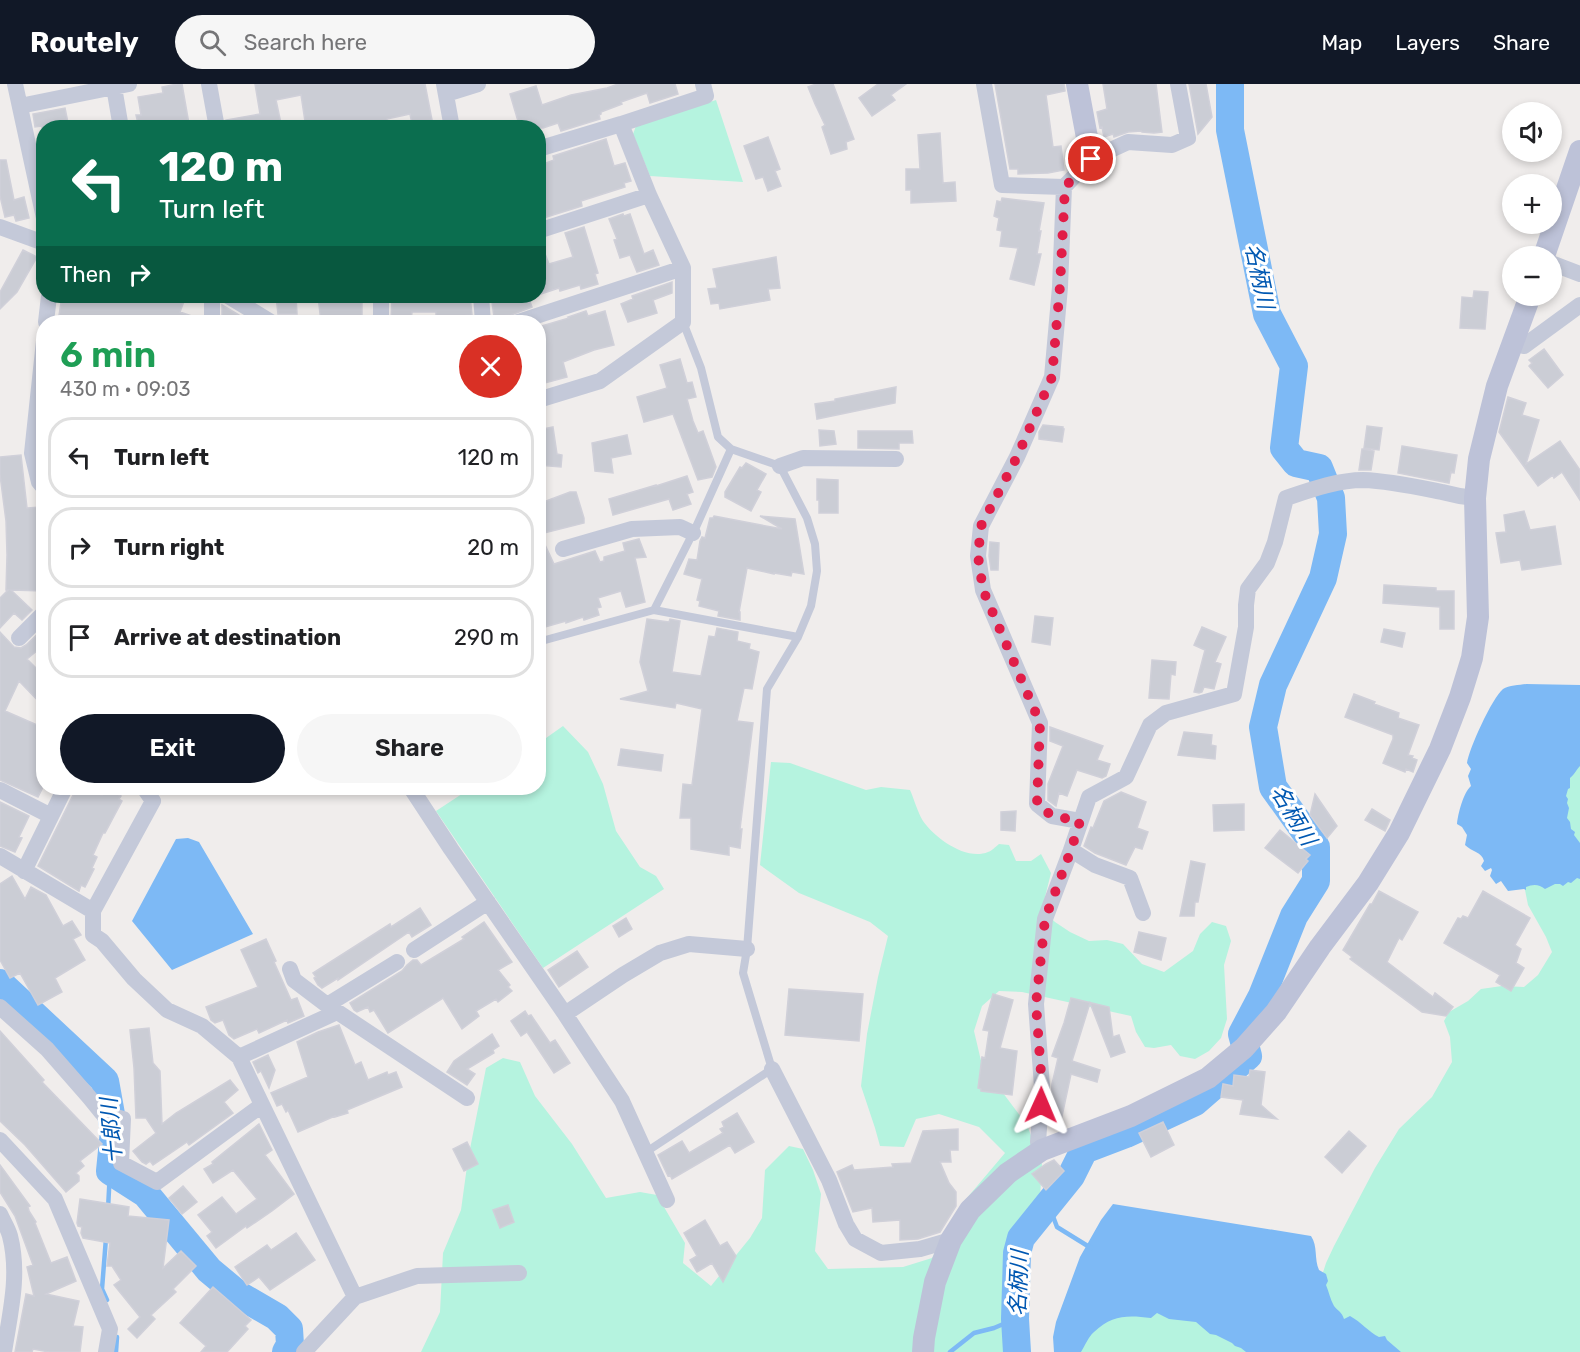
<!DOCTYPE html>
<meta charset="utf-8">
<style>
:root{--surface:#fff;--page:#f6f6f6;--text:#202124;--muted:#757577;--line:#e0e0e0;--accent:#111827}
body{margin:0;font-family:Rubik,"Noto Sans JP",sans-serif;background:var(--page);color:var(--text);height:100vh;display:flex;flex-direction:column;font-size:22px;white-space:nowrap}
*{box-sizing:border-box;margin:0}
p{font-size:20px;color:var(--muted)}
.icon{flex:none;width:33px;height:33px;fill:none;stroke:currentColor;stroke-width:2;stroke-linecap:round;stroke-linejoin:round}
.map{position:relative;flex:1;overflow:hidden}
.panel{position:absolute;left:36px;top:231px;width:510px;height:480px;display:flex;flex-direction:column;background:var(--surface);border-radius:24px;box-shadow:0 3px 9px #0003}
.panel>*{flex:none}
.banner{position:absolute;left:36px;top:36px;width:510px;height:183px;border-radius:24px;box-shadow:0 3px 9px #0003;background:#0b6e4f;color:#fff;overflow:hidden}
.controls{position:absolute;left:1502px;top:18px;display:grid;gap:12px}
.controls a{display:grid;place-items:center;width:60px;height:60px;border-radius:50%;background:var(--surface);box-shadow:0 3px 9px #0003;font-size:30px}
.pin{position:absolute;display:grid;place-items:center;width:51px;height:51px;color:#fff;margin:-26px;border:3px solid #fff;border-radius:50%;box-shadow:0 2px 6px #0007}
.me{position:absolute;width:66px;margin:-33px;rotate:1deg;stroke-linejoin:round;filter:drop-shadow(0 0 4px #0008)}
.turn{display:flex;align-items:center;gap:21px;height:126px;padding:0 24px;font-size:27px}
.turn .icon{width:78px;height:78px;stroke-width:2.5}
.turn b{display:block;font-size:42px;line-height:51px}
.then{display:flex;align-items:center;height:57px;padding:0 24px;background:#0003;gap:12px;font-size:22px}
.round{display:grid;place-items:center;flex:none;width:63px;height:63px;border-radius:32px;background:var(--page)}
.headline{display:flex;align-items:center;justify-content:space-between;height:102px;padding:0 24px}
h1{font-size:36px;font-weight:600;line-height:45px;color:#1e9e55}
.button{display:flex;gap:12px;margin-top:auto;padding:12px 24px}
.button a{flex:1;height:69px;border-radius:36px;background:var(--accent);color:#fff;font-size:24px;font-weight:600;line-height:69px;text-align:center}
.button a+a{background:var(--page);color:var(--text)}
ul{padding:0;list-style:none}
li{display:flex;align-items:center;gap:18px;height:81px;margin:0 12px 9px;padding:0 12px;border:3px solid var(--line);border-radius:24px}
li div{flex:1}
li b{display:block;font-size:22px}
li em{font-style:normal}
header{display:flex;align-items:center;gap:36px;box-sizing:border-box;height:84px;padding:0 30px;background:var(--accent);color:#fff}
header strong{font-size:28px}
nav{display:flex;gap:33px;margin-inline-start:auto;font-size:21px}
.search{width:420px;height:54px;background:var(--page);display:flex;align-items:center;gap:15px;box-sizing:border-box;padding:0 21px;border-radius:33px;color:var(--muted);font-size:22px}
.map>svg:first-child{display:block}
.green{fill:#b5f3df}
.water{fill:#7db9f5}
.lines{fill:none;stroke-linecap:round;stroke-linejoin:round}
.stream{stroke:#7db9f5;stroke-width:4.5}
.river{stroke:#7db9f5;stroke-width:28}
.building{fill:#cbcdd5;stroke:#d0d0d9;stroke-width:1.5}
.lane{stroke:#c4c9d9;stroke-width:8}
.street{stroke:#c4c9d9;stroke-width:16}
.secondary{stroke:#bdc2d8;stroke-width:22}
.route{stroke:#e11d48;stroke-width:10;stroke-dasharray:0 18}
.labels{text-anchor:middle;stroke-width:6;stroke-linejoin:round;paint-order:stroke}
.water-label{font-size:22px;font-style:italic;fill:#0058b2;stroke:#fff}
</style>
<header>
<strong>Routely</strong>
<div class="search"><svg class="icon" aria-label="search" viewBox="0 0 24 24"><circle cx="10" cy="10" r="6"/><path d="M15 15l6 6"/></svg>Search here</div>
<nav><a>Map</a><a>Layers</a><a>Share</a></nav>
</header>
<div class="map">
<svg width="1580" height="1268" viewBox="0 0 1580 1268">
<rect width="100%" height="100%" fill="#f0edec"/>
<!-- green -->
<path class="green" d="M716,16L743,98L650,92L633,50L636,42Z
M563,642L588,668L603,700L616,747L640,783L656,792L664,805L543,884L436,727L471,704H538L539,659Z
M1580,674V773L1560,724L1564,690Z
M771,678L790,679L866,706L881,703L910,706C914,715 918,729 923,737C935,754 966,777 988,768C992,767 995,763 999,760L1009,761L1016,777H1031L1041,770L1051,789L1042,825L1055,838L1070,848L1089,857L1107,856L1123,860L1142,880L1164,888L1193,867L1200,850L1212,838L1226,842L1231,857L1224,881L1227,935L1221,954L1209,967L1195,975L1180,972L1171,961L1154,964L1145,963L1136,948L1131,932L1022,908L999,907L982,922L974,947L982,981L1027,1041L1042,1080L1039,1131L1007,1268H421L440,1228L443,1169L461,1126L468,1075L486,984L503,974L520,978L535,1012L572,1060L606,1114L640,1108L657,1111L685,1159L683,1179L711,1202L750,1154L762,1134L765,1086L789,1062L803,1065L813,1086L821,1110L815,1167L828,1185L903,1183L932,1174L961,1121L1005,1069L979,1043L939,1030L916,1035L904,1063L880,1062L875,1044L861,1002L867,950L878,893L888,852L870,838L799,809L760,781Z
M1580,785V1268H1375L1322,1226L1318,1204L1326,1179L1334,1162L1375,1084L1399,1045L1432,1013L1452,978L1450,953L1444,937L1449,928L1468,917L1481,905L1502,902L1524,903L1538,891L1552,868L1546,853L1528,821L1524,801Z
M1147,1223L1181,1226L1257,1268H1074L1095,1237Z"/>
<!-- water -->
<path class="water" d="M1526,600L1580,601V682C1576,686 1575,690 1570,694V704L1568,705L1566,712L1568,715L1567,719L1569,724L1567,734L1570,738L1571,745L1575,748L1574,751L1580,759V795L1577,794L1571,799L1568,798L1563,802L1560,800H1555L1545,805C1539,800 1533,800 1526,803V806L1524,805L1508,807L1501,797L1496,800L1490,792L1492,786L1491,784L1485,787L1481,782L1484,777C1482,768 1472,768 1465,761L1467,751L1462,743L1457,740C1458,730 1463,709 1471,702L1468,692L1471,685L1467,679C1469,665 1492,614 1503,605C1509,601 1519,601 1526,600Z
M188,754L199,758L253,850L172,886L132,837L176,755Z
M1113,1120L1311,1152C1318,1162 1314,1175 1319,1186L1326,1190L1328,1197L1326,1201C1329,1208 1330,1215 1334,1222C1338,1227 1342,1228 1344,1235L1350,1232C1361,1238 1369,1248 1379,1253L1385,1252L1387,1256L1401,1268H1246L1241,1264L1235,1262L1232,1259L1216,1251L1210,1250L1196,1238L1169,1235L1157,1229L1151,1234C1127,1231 1112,1231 1094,1248C1088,1253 1085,1262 1081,1268H1054L1053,1253L1056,1238L1080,1173L1101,1136Z"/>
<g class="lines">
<!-- stream -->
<path class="stream" d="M1048,1119L1057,1143L1091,1164
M108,1125L110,1087
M106,1154L102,1205L107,1216
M116,1268L117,1253
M950,1268L974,1249L994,1244L1015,1235"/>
<!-- river -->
<path class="river" d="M0,899L105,997L114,1047L110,1087L146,1110L209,1186L239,1211L277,1233L289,1245L290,1261L286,1268
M1017,1268L1015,1235L1017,1169L1021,1154L1071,1092L1084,1066L1126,1050L1195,1018L1248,972L1242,950L1262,912L1294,832L1316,797V763L1273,703L1263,643L1273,601L1323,494L1333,450L1331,414L1319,384L1296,379L1284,364L1294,282L1267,230L1230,46V0"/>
</g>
<!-- building -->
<path class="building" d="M177,0H182L189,40L167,44H139L136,31H141L138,13L163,9L162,3Z
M255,0H425L432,36L412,40L410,30L387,35V37L365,40V44H306L301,11L276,16L282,44H227L226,36L260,30Z
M618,0H675L678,10L650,19L647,9L621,18L622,20L601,28V30L599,31L600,35L561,47L558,39L543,44H520L510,10L536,2L542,21L571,11L607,4Z
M816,0H833L854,55L846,58L847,65L831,70L822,43L825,41L815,20L808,3Z
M878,0H906L891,11L895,16L872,32L859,14Z
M995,0H1064L1065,7L1046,11L1053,63L1061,62L1064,86L1048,89L1018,90V85H1010Z
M1103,0H1156L1162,48L1154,49L1142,48L1141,47L1128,48L1114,53L1113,50L1104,53L1102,43L1100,44L1097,28L1107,25Z
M1189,0H1206L1212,33L1198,50Z
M65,24L68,39L42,44V42L35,43L33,30Z
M940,49L943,99L955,98L956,117L911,119V106H906V85H920L918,51Z
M768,53L780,85L775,87L781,102L768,107L763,93L756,95L744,62Z
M606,55L614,82L625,79L631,97L624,99L625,103L581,117L582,122L540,135L538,130V82L554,76L553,72Z
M0,76H6L14,116L24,113L29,134L16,137L14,131L5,133L0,112Z
M1002,114L1044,119L1039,147H1041L1037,170H1041L1034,201L1010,195L1018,164L1000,162L1002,147L997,146L999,134L994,132L997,117L1001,118Z
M623,130L624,132L630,130L644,170L653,166L659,181L637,188L630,171L620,174L614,156L617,155L609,135Z
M584,143L598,189L595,190L598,200L581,205L580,201L560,207L559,204L538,211V157H540L549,180L573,173L565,149Z
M23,166L37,173L17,208L0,225V208Z
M776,173L780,204L768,205L770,216L720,225L719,219L711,220L708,205L717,204L713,185Z
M672,198V209L653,216L657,229L628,238L621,220L633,215L632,212Z
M1474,207L1488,208L1485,245L1460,244L1462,213L1473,214Z
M62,212H186L180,228L201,235L202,238H58Z
M276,212H296L297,230H278Z
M318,212H362V238H321Z
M392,212H444V214L470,212L472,231L449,233L450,238H436V228H412L411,238H391Z
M495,212H528L532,223L511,231L494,233L492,218H496Z
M222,221L239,231L240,238H225L224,234H222Z
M586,227L588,232L605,227L614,261L594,266L563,278L567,293L545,299L544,298L538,299V243L569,234L568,233Z
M1544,265L1563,291L1548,304L1529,282L1532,279L1529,276Z
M680,275L687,299L692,298L696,313L687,315L693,337L698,349L703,347L716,383L712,393L698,396L673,330L644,338L637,313L667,304L660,281Z
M896,303L895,319L817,335L815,320L835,317V315Z
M1508,313L1526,319L1522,331L1539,336L1526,380L1560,357L1580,386V416L1562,388L1554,394L1553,391L1538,402L1499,348Z
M1043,341L1063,343V345H1064L1062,358L1039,355V348Z
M1367,342L1382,344L1379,366L1364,364Z
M553,343L557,370L562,371L561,383L538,381V346Z
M819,346L834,347L836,360L820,362Z
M858,347H912L913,359H899V365L858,364Z
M627,351L631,370L611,374L613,389L595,387L592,359Z
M1402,362L1457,371L1454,389L1451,388L1449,399L1398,389Z
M1362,365L1374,367L1371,386H1359Z
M21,371L27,424L41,423L44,436V507L11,506L32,526L22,536L14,529L0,544V514L8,506H6L7,471L6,437L0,391V373Z
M746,379L766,390L757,406L761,408L751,427L725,413V408L740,383L742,384Z
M687,392L693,408L687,410L691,420L673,426L669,415L613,431L609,415L656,401V402Z
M817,395L838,396V429H819V416H817Z
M570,408H576L584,434V439L540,450L554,480L595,467L600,478L604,477V473L625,467L623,459L639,455L646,473L635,474L645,518L626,523L621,507L598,514L601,523L597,524L599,531L584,536L583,533L566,539V537L538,545V420Z
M1524,427L1530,446L1555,442L1561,480L1522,486L1520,476L1501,479L1496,449L1506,448L1504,431Z
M714,432L782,445L760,432L795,435L804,490L792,488L791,492L774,489V490L747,484L739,528H740V536L718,532L719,527L699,522L700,517L697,516L702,495L684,490L689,475L697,476L700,457L702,453L705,454L710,434H713Z
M990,458L999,459L998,486H991L989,472Z
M1384,501L1436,504V507H1454V545H1440V523L1383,519Z
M1035,532L1053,534L1050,561L1032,558Z
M647,535L669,538L670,535L680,537L672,588L701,592L709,552L715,553L717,544L738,548L737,557L750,560L749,565L759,568L752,605L744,604L737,637L753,639L740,745H742L740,764L729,762V771L691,765V734H680L683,700L692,701L702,625L676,619L675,624L620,615L648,607L640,578Z
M1202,543L1226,553L1215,578L1221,580L1214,605L1204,603L1202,608L1199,609L1194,608L1205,566L1194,561Z
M44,544V561L27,575L44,592V623L19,597L5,627L44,644V701L38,713L0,696V548L14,563L21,564L26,561Z
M1384,545L1405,549L1402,563L1381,558Z
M1152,576L1176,578L1175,591L1171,590L1169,615L1149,614Z
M1354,610L1375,618L1374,620L1399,629L1398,634L1419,641L1408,671L1413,672L1412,674L1417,676L1413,688L1406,685L1405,688L1383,679L1393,655V651L1345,633Z
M1050,643L1103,662L1097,676L1110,680L1106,692L1102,694L1077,686L1067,712L1059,709L1056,722L1048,716V700L1063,662L1050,657Z
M1184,648L1212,651L1211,661L1216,662L1215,675L1178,671Z
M621,665L663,671L661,687L618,681Z
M75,704H80L102,711L106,705L108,707L109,705L121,712L119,715L122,717L105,749H103L93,771L97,773L92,784L94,785L85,803L81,801L79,807L38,782L74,709Z
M1121,708L1146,718L1137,744L1148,748L1142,765L1135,763L1126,781L1095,769L1084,762L1091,743L1093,744L1104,717Z
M1315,710L1337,742L1327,754L1310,731Z
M0,718L29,732L19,753L22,754L15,768L0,762Z
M1244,720V746L1214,747L1213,721Z
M1372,725L1390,736L1385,747L1365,736Z
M1016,727L1015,747L1001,746V728Z
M1280,746L1310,771L1306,775L1308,777L1298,789L1265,764Z
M1191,777L1205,780L1198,818H1195L1194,832H1180Z
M12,792L25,815L31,803L46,811L63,842L72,837L81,851L73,855L85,876L55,894L62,908L38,921L20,889L10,894L0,876V800Z
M1379,807L1418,828L1402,856L1399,854L1387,878L1433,913L1435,909L1453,923L1446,932L1422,928L1350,875L1352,873L1343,866L1370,820H1372Z
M1483,807L1530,834L1515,861L1521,865L1516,879L1524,884L1511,907L1496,898L1500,891L1444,859L1458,834L1461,835L1463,832L1468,834Z
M420,824L431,841L412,853L409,848L338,896V894L322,904L318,901L314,894L316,893L313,889L390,840L391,843Z
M626,834L632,845L619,853L613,842Z
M484,838L512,878L498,886L510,901L508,903L512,907L498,918L496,915L476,927L479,932L462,945L443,914L388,949L374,926L370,928L368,923L357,928L354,926L350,919L402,887L407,881L413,876H417L421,881L464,855L462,853Z
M1139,848L1166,854L1161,876L1134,868Z
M266,855L276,877L274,878L291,916L297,914L304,932L288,939L287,936L259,949L257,945L234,955L229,951L223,936L215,939L211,936L206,923L258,903L241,866Z
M577,867L588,883L559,903L548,886Z
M789,905L863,910L859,957L785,951Z
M993,910L1013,916L1000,964L1017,967L1012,1011L981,1007V1005L978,1004L982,973L985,974L989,947L983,946Z
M1071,914L1109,923L1113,953L1119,951L1125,968L1111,973L1090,919L1072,977L1100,986L1097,998L1071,990L1061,1037L1050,1035L1052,1000L1058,974L1052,972L1064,939Z
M525,927L528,932L531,931L550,959L555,956L570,979L554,989L527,948L521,952L511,937Z
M339,941L355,981L361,978L368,996L387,988L388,991L396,988L402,1003L347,1026L348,1029L335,1033V1032L298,1048L288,1026L286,1028L282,1020L277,1022L271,1009L308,993L297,958L318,948Z
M149,944L153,979L160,987L162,1040L176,1029L230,996L238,1006L224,1018L233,1029L189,1061L187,1058L153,1081L150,1077L146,1080L142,1078L133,1067L156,1049L146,1034H136L134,984L130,946Z
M0,947L44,996L42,998L102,1060L80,1077L84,1082L76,1089L79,1092V1097L66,1108L25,1061L0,1037Z
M492,950L499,962L493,966L494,969L467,985L475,990L467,1001L447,988L454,977Z
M268,971L275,986L269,1004L261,987L258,989L253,978Z
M1250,986L1265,988L1261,1021L1277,1035L1240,1030L1243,1016L1221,1013L1223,1000L1233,1002L1234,991L1249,993Z
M737,1029L754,1058L735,1069L730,1061L672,1095L670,1091L668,1092L658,1071L682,1057L689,1069L723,1049L720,1045L724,1043L722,1038Z
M1163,1038L1174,1061L1151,1073L1139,1049Z
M259,1040L272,1066L265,1071L294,1110L272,1127L247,1144L246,1142L216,1164L207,1152L212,1148L198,1131L222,1113L236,1130L257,1115L233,1086L213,1099L204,1085L213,1080L212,1078Z
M958,1045V1066H950L951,1078H940L949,1099L956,1108V1122L940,1148L918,1155L900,1156V1136L873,1138L872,1124L853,1128L837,1088L852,1081L854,1086L893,1083L892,1080L911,1079L923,1047Z
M1349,1047L1366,1062L1342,1089L1325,1073Z
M467,1058L478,1080L464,1087L453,1065Z
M1054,1076L1064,1087L1046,1106L1032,1090L1046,1080Z
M0,1081L30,1122L28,1123L29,1127L36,1138L35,1139L51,1179L67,1173L76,1197L46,1210L79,1217L73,1242L83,1243L80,1268H49L33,1265L32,1268H15L26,1210L34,1212L27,1183L33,1181L15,1132L0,1108Z
M183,1102L197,1118L182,1130L169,1114Z
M80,1115L129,1123L128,1132L169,1136L163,1184L181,1167L196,1182L173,1205L176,1208L151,1231L155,1235L137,1254L128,1245L140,1233L114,1201L121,1196L112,1182H107L110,1159L83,1154L81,1149L82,1143L78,1142L77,1139Z
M508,1121L514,1138L500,1144L493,1126Z
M705,1136L720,1162L727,1158L736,1172L723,1198L712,1179L697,1188L690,1176L697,1172L684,1149Z
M296,1149L315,1176L270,1206L259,1193L247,1201L235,1183L267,1161L271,1166Z
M213,1203L251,1236L245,1242L248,1245L227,1268H201L206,1262L180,1239Z"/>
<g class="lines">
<!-- lane -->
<path class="lane" d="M654,526L696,443L731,365
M538,558L654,526L798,553
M646,1068L772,985L743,889L747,865L767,605L798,553L811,522L817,487L815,460L807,434L780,382L731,365L718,353L701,284L683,238"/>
<!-- street -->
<path class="street" d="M15,0L44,134
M209,0L217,44
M444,0L452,44
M984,0L1002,101L1064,103
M114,3L121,44
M446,10L478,0
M20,22L129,0
M538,65L621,40L706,12L703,0
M0,143L44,159
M538,147L649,111
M1551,179L1580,190
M212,212V238
M228,212L271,238
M481,212L483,238
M46,238L49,212
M381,238V212
M518,238L683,184
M44,257L32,369L39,398L44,404
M1513,259L1524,262L1580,221
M538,316L600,297L683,238V184L649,111L621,40
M780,382L803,374L896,375
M563,465L632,445L680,443L693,449
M19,554L44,529
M144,704L153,717L93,827V851L102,857L134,895L167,926L202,942L239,973L355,1213
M411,704L451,765L565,930L622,1017L667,1116
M0,706L51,732
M1080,737L1052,732L1037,720L1040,639L983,506L978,472L981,442L1017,373L1052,293L1060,203L1064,103L1091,75L1128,58L1172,61L1188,54L1178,0
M1071,766L1095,781L1130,794L1143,829
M0,772L93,827
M24,787L65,704
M414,866L488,818
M290,885L294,896L327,921L467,1014
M327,921L397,878
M0,923L47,965L89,1013L102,1029L123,1035L121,1079L157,1098L262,1021
M565,930L623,891L660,869L689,860L747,865
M239,973L337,928
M772,985L829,1096L846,1140L855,1155L881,1169L920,1165L951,1156
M0,1056L55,1115L110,1245L106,1268
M1042,1066L1038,1058L1042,1003L1036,920L1045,835L1071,766L1089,713L1126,693L1150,641L1166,629L1234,610L1246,543V521L1248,505L1267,479L1275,458L1286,414C1310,406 1338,396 1363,396C1390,397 1417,403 1442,408C1453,411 1464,413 1475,414
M0,1130C3,1137 8,1144 10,1152C20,1191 10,1229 4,1268
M304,1268L355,1213L417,1192L519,1189"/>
<!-- secondary -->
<path class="secondary" d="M1077,0L1091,75
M1544,172L1580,67
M923,1268L924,1254L935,1198L951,1156L970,1126L1008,1089L1042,1066L1131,1032L1208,994L1244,964L1276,928L1320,863L1368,799L1399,749L1440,665L1460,613L1472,574L1478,533L1475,414L1479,375L1497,302L1530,212"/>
</g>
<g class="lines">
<!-- route -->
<path class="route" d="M1041,1021L1042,1003L1036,920L1045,835L1071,766L1080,737L1052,732L1037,720L1040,639L983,506L978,472L981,442L1017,373L1052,293L1060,202L1065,103L1091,75"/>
</g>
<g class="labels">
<!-- water labels -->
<g class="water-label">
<text transform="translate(1260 192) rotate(78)" y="8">名柄川</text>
<text transform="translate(1294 731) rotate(59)" y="8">名柄川</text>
<text transform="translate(111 1047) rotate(-95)" y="8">十郎川</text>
<text transform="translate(1018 1199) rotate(-88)" y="8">名柄川</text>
</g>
</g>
</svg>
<div class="controls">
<a><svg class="icon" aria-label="sound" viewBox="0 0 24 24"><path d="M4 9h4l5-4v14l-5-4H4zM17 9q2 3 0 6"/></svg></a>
<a>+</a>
<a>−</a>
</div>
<div class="pin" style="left:1091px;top:75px;background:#d93025"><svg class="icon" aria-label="arrive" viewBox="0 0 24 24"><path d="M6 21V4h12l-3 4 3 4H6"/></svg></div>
<svg class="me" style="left:1041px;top:1021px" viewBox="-20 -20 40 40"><path d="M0-17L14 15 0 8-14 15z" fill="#e11d48" stroke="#fff" stroke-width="4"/></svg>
<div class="banner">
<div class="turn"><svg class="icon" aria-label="left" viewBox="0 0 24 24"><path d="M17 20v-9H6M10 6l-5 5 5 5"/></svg><div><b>120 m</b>Turn left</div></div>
<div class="then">Then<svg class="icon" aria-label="right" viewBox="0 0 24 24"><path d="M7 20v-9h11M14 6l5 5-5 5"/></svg></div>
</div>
<section class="panel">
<div class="headline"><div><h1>6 min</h1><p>430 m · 09:03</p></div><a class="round" style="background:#d93025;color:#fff"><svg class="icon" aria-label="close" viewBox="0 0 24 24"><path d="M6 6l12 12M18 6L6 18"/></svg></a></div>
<ul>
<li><svg class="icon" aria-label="left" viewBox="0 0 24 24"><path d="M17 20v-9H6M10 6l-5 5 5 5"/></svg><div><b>Turn left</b></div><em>120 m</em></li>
<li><svg class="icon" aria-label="right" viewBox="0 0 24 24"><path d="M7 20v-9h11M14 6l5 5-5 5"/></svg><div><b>Turn right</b></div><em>20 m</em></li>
<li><svg class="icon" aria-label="arrive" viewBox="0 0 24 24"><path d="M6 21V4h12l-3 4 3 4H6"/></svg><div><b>Arrive at destination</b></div><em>290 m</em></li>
</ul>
<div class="button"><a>Exit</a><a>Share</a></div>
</section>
</div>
